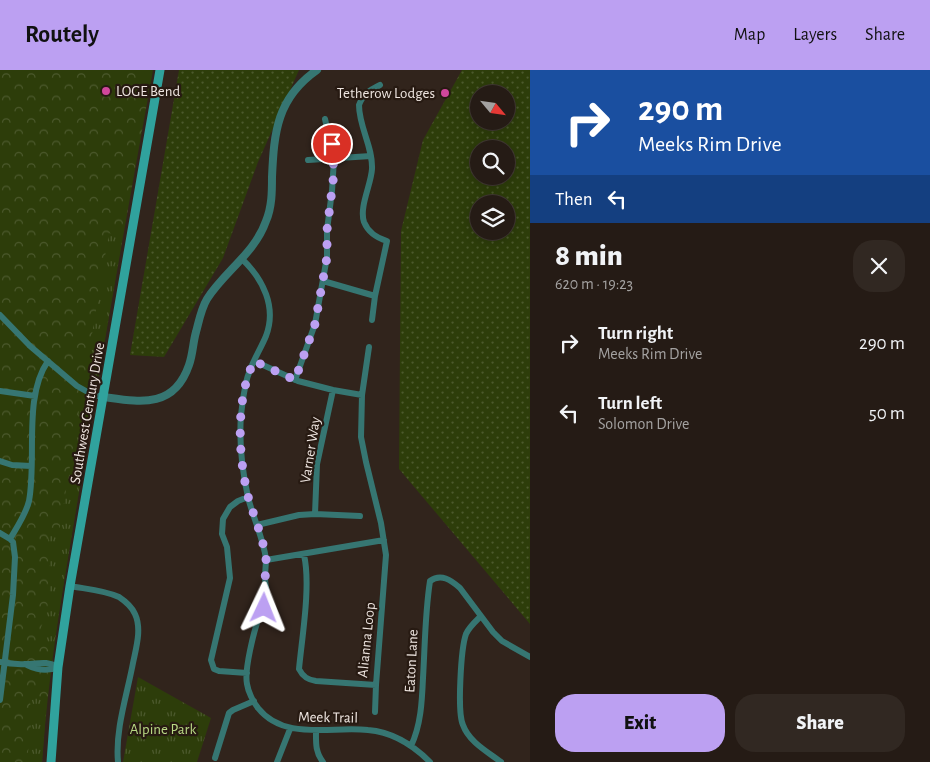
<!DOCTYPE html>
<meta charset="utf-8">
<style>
:root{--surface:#251b15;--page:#312822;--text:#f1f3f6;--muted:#a3a1a0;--line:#423934;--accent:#bca0f2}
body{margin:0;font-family:"Alegreya Sans",sans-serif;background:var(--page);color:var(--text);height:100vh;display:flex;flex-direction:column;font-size:19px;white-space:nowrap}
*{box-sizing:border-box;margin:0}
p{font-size:16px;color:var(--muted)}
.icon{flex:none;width:28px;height:28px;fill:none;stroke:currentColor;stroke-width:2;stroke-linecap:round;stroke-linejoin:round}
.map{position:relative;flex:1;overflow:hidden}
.sheet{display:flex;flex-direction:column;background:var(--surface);width:400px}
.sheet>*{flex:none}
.hud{background:#1a4fa0;color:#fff;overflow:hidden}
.needle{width:32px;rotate:119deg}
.buttons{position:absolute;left:470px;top:15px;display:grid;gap:10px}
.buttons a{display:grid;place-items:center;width:45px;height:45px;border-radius:50%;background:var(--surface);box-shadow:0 2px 12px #0003,0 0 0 1px var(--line);font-size:25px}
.pin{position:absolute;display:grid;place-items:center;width:42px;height:42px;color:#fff;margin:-21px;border:2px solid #fff;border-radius:50%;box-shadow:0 1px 5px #0007}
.me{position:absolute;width:55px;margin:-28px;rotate:2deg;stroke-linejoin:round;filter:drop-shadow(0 0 4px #0008)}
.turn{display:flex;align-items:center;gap:18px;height:105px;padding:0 25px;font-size:22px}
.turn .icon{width:65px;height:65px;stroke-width:2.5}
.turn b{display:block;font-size:35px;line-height:42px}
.then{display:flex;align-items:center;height:48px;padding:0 25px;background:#0003;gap:10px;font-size:19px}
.round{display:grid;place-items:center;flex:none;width:52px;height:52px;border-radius:20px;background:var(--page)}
.summary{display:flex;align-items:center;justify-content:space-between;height:85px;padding:0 25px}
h1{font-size:30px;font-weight:800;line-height:38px}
.cta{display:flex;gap:10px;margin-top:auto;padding:10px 25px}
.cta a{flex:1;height:58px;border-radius:20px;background:var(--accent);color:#111;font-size:20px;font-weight:800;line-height:58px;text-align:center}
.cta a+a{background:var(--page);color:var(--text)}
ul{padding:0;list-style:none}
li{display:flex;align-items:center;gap:15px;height:70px;padding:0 25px}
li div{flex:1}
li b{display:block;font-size:19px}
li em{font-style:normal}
header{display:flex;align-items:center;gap:30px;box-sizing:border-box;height:70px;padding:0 25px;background:var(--accent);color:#111}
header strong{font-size:24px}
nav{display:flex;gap:28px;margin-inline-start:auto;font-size:18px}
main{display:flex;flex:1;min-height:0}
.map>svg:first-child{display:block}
.grass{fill:url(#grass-dots);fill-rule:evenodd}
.forest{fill:url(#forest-crowns)}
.park{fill:url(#park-tufts)}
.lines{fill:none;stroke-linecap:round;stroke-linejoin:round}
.minor{stroke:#367672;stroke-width:6}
.tertiary{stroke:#367672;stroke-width:8}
.secondary{stroke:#30a29d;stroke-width:9}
.route{stroke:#bca0f2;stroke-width:9;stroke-dasharray:0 16.2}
.hotel-dot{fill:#d1479c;stroke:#271a12;stroke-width:2}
.labels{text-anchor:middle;stroke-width:4.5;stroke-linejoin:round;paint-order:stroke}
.poi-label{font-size:15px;fill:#eee5e0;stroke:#271a12;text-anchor:start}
.street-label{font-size:15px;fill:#eee5e0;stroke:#271a12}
.park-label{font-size:15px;fill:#b9d985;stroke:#271a12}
</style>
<header>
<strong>Routely</strong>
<nav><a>Map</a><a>Layers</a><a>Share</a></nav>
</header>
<main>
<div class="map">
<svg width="530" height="692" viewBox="0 0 530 692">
<defs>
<pattern id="grass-dots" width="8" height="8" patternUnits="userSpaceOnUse" patternTransform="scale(1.25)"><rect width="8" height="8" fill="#2d3d0a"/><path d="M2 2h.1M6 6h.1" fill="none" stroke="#4c592d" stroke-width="1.8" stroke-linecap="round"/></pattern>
<pattern id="forest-crowns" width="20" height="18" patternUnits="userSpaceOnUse" patternTransform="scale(1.25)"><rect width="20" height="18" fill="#2d3d0a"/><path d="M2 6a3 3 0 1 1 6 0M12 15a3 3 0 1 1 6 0" fill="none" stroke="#4c592d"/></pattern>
<pattern id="park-tufts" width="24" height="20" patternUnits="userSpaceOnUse" patternTransform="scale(1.25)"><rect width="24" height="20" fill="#2d3d0a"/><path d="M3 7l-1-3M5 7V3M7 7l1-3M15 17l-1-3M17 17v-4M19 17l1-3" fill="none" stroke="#4c592d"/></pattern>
</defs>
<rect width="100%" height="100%" fill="#31241c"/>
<!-- grass -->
<path class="grass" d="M179,0H299L258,92L223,188L164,287L130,285Z
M462,0H530V554L399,399L401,161L423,70ZM479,24H506V51H479ZM479,79H506V106H479ZM479,134H506V161H479Z"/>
<!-- forest -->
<path class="forest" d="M0,0H153C129,133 105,266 83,399C66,497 49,593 42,692H0Z"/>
<!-- park -->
<path class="park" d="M109,163L122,170L97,314L85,306Z
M82,323L94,330L54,573L37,571L47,539L50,519L48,463L49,458L59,463Z
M138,607L211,648L197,692H123Z
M29,625L47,628L42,692H27L32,646Z"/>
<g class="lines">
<!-- minor -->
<path class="minor" d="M308,90L371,86
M242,189C263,209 277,237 266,266C261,278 254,289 250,300C244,314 243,330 241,345C239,372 242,400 248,427C253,448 263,467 266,489C266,495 265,501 265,508C265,514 267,520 267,526C267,534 262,540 259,547C254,561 244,600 247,614C248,621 253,632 258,638C284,671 331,656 368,660C393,662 413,675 430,692
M323,211L375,226
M0,245L30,276L77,316L93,325L104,327
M372,250L375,226L387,171C377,168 368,162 364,152C359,137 371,115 372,99C373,77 359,57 359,35C363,24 370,20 380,15
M254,291L298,311L333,320L362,325
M295,310L315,254L327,187V160L332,121L334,89L325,49
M0,321L35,326
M0,391L12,395L31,396
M315,444L317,394L333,320
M257,455L299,445L315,444L360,446
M0,463L10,469L13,472L15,487L13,525L0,630
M10,469C17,457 26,444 29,431C37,388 23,327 48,291
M304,485C311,515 302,567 299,599C303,607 308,610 316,611L376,615L386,485L381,453L366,392L361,367L362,325L369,277
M266,490L384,470
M70,516C86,519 104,520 119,527C125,531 132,537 135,544C142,559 136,578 133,593C127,625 115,660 118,692
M259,546C258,536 259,528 265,519
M481,546C476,551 469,557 466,564C461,578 457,642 463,655C469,672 488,682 501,692
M0,592C8,593 17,595 25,594C38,594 46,590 58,597
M27,595C37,600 47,602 58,597
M247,603L219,601L214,599L211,590L230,508L227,477L222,464L223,449L230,437L238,431L248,427
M375,642L376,615
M316,660C316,672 315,682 323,692
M411,676C421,655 422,631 423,608C425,575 425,543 430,511C441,503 451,510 460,518L493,562L502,571L530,587
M215,688L229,643L233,640L254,631
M277,692L290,659"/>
<!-- tertiary -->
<path class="tertiary" d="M104,327C140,332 174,339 189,295C193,284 193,272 196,262C199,251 201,239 207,229C224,202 255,183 266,151C272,137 272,121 272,107C274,62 277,28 317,0"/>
<!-- secondary -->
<path class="secondary" d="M51,692L58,597L70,516L160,0"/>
</g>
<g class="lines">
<!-- route -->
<path class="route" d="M264,538C266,528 265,521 265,511C265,504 267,496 266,489C263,468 255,449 249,430C238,388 235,330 254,291L295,310L315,254L327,187V160L334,103L332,74"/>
</g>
<!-- markers -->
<g class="hotel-dot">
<circle cx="106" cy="21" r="5"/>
<circle cx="445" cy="23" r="5"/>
</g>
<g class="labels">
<!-- poi labels -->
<g class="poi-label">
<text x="116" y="26">LOGE Bend</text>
<text x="435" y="28" text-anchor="end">Tetherow Lodges</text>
</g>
<!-- street labels -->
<g class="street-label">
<text transform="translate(87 343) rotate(-80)" y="5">Southwest Century Drive</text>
<text transform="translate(310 380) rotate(-81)" y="5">Varner Way</text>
<text transform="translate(366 570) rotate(-84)" y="5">Alianna Loop</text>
<text transform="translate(411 591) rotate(-87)" y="5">Eaton Lane</text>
<text transform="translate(328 647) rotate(1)" y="5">Meek Trail</text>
</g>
<!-- park labels -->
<g class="park-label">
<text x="163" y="664">Alpine Park</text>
</g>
</g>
</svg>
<div class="buttons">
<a><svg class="needle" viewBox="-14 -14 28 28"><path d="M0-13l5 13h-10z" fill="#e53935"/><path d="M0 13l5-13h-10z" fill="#a3a1a0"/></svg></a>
<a><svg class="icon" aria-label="search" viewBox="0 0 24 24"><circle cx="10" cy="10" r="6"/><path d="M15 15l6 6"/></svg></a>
<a><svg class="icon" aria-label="layers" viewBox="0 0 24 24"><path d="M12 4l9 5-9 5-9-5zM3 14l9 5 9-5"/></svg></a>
</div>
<div class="pin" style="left:332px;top:74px;background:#d93025"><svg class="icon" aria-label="arrive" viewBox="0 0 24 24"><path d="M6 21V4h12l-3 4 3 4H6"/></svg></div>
<svg class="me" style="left:264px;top:538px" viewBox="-20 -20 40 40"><path d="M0-17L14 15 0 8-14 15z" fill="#bca0f2" stroke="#fff" stroke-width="4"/></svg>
</div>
<section class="sheet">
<div class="hud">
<div class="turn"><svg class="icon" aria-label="right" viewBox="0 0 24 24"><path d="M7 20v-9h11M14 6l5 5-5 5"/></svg><div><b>290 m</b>Meeks Rim Drive</div></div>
<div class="then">Then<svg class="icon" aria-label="left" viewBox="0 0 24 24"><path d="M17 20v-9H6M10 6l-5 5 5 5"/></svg></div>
</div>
<div class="summary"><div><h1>8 min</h1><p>620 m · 19:23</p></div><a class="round"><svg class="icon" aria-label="close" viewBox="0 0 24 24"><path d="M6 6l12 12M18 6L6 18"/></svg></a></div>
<ul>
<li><svg class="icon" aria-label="right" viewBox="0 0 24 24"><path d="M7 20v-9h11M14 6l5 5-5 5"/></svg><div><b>Turn right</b><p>Meeks Rim Drive</p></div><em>290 m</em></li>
<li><svg class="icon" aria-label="left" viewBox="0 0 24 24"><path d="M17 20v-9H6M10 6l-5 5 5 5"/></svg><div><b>Turn left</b><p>Solomon Drive</p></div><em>50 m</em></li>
</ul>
<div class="cta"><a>Exit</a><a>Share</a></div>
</section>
</main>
